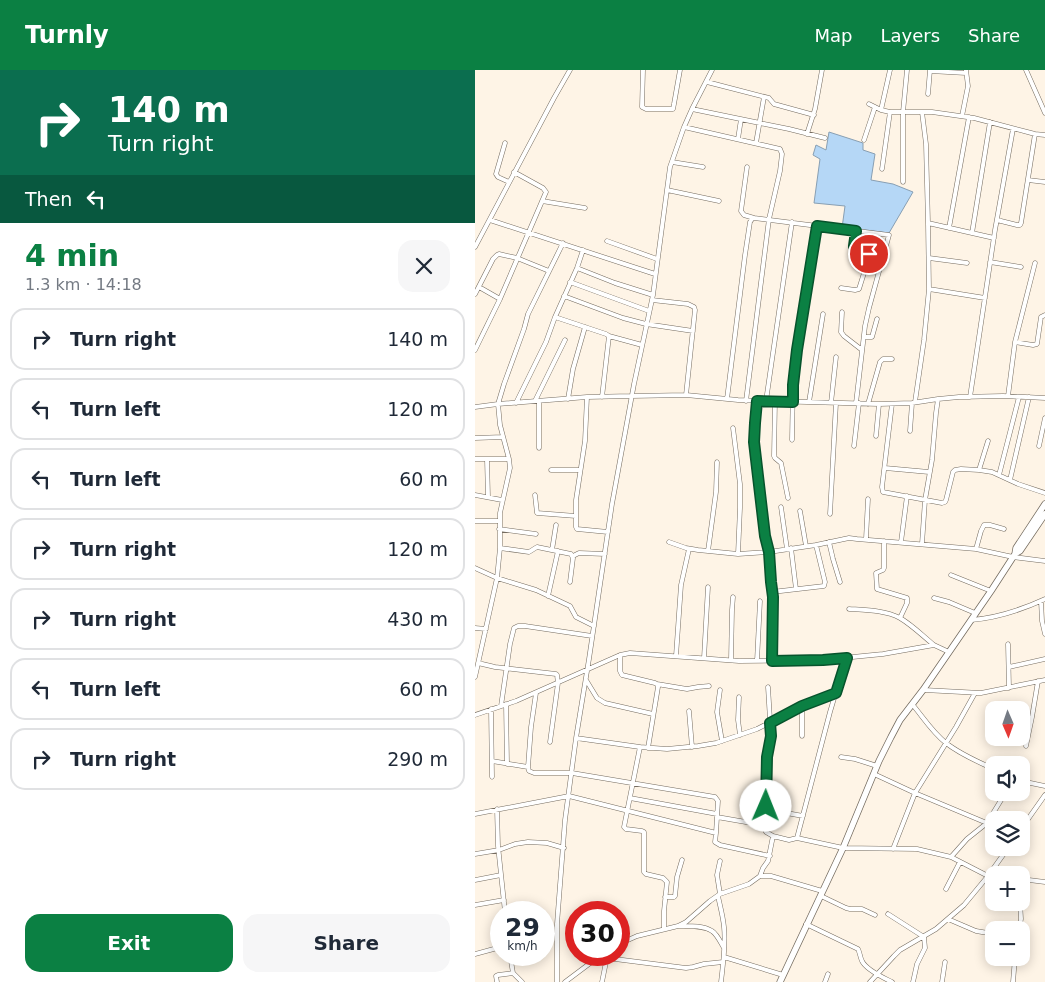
<!DOCTYPE html>
<meta charset="utf-8">
<style>
:root{--surface:#fff;--page:#f6f6f7;--text:#1f2937;--muted:#747a83;--line:#e0e1e3;--accent:#0b8043}
body{margin:0;font-family:"DejaVu Sans",sans-serif;background:var(--page);color:var(--text);height:100vh;display:flex;flex-direction:column;font-size:19px;white-space:nowrap}
*{box-sizing:border-box;margin:0}
p{font-size:16px;color:var(--muted)}
.icon{flex:none;width:28px;height:28px;fill:none;stroke:currentColor;stroke-width:2;stroke-linecap:round;stroke-linejoin:round}
.map{position:relative;flex:1;overflow:hidden}
.side{display:flex;flex-direction:column;background:var(--surface);width:475px}
.side>*{flex:none}
.guide{background:#0b6e4f;color:#fff;overflow:hidden}
.needle{width:32px;rotate:178deg}
.controls{position:absolute;left:510px;top:631px;display:grid;gap:10px}
.controls a{display:grid;place-items:center;width:45px;height:45px;border-radius:10px;background:var(--surface);box-shadow:0 2px 12px #0003;font-size:25px}
.speed{position:absolute;left:15px;top:831px;display:flex;gap:10px;font-size:25px;font-weight:700;text-align:center}
.speed>*{display:grid;place-content:center;width:65px;height:65px;border-radius:50%;background:var(--surface);box-shadow:0 2px 12px #0003;line-height:1}
.speed small{font-size:12px;font-weight:400}
.speed .limit{border:8px solid #d22;background:#fff;color:#111}
.pin{position:absolute;display:grid;place-items:center;width:42px;height:42px;color:#fff;margin:-21px;border:2px solid #fff;border-radius:50%;box-shadow:0 1px 5px #0007}
.me{position:absolute;width:55px;margin:-28px;rotate:1deg;stroke-linejoin:round;filter:drop-shadow(0 0 4px #0008)}
.turn{display:flex;align-items:center;gap:18px;height:105px;padding:0 25px;font-size:22px}
.turn .icon{width:65px;height:65px;stroke-width:2.5}
.turn b{display:block;font-size:35px;line-height:42px}
.then{display:flex;align-items:center;height:48px;padding:0 25px;background:#0003;gap:10px;font-size:19px}
.round{display:grid;place-items:center;flex:none;width:52px;height:52px;border-radius:15px;background:var(--page)}
.headline{display:flex;align-items:center;justify-content:space-between;height:85px;padding:0 25px}
h1{font-size:30px;font-weight:600;line-height:38px;color:var(--accent)}
.cta{display:flex;gap:10px;margin-top:auto;padding:10px 25px}
.cta a{flex:1;height:58px;border-radius:15px;background:var(--accent);color:#fff;font-size:20px;font-weight:600;line-height:58px;text-align:center}
.cta a+a{background:var(--page);color:var(--text)}
ul{padding:0;list-style:none}
li{display:flex;align-items:center;gap:15px;height:62px;margin:0 10px 8px;padding:0 15px;border:2px solid var(--line);border-radius:15px}
li div{flex:1}
li b{display:block;font-size:19px}
li em{font-style:normal}
header{display:flex;align-items:center;gap:30px;box-sizing:border-box;height:70px;padding:0 25px;background:var(--accent);color:#fff}
header strong{font-size:24px}
nav{display:flex;gap:28px;margin-inline-start:auto;font-size:18px}
main{display:flex;flex:1;min-height:0}
.map>svg:first-child{display:block}
.water{fill:#b5d7f6;stroke:#889fb3}
.lines{fill:none;stroke-linecap:round;stroke-linejoin:round}
.street-casing{stroke:#756c60;stroke-width:5}
.secondary-casing{stroke:#756c60;stroke-width:7}
.street{stroke:#fff;stroke-width:4}
.secondary{stroke:#fff;stroke-width:5.5}
.route-casing{stroke:#07532c;stroke-width:12}
.route{stroke:#0b8043;stroke-width:9}
</style>
<header>
<strong>Turnly</strong>
<nav><a>Map</a><a>Layers</a><a>Share</a></nav>
</header>
<main>
<section class="side">
<div class="guide">
<div class="turn"><svg class="icon" aria-label="right" viewBox="0 0 24 24"><path d="M7 20v-9h11M14 6l5 5-5 5"/></svg><div><b>140 m</b>Turn right</div></div>
<div class="then">Then<svg class="icon" aria-label="left" viewBox="0 0 24 24"><path d="M17 20v-9H6M10 6l-5 5 5 5"/></svg></div>
</div>
<div class="headline"><div><h1>4 min</h1><p>1.3 km · 14:18</p></div><a class="round"><svg class="icon" aria-label="close" viewBox="0 0 24 24"><path d="M6 6l12 12M18 6L6 18"/></svg></a></div>
<ul>
<li><svg class="icon" aria-label="right" viewBox="0 0 24 24"><path d="M7 20v-9h11M14 6l5 5-5 5"/></svg><div><b>Turn right</b></div><em>140 m</em></li>
<li><svg class="icon" aria-label="left" viewBox="0 0 24 24"><path d="M17 20v-9H6M10 6l-5 5 5 5"/></svg><div><b>Turn left</b></div><em>120 m</em></li>
<li><svg class="icon" aria-label="left" viewBox="0 0 24 24"><path d="M17 20v-9H6M10 6l-5 5 5 5"/></svg><div><b>Turn left</b></div><em>60 m</em></li>
<li><svg class="icon" aria-label="right" viewBox="0 0 24 24"><path d="M7 20v-9h11M14 6l5 5-5 5"/></svg><div><b>Turn right</b></div><em>120 m</em></li>
<li><svg class="icon" aria-label="right" viewBox="0 0 24 24"><path d="M7 20v-9h11M14 6l5 5-5 5"/></svg><div><b>Turn right</b></div><em>430 m</em></li>
<li><svg class="icon" aria-label="left" viewBox="0 0 24 24"><path d="M17 20v-9H6M10 6l-5 5 5 5"/></svg><div><b>Turn left</b></div><em>60 m</em></li>
<li><svg class="icon" aria-label="right" viewBox="0 0 24 24"><path d="M7 20v-9h11M14 6l5 5-5 5"/></svg><div><b>Turn right</b></div><em>290 m</em></li>
</ul>
<div class="cta"><a>Exit</a><a>Share</a></div>
</section>
<div class="map">
<svg width="570" height="912" viewBox="0 0 570 912">
<rect width="100%" height="100%" fill="#fef4e6"/>
<!-- water -->
<path class="water" d="M354,62L388,73V80L400,84L396,110L418,114L438,122L414,163L367,158L370,136L339,133L345,89L338,85L341,75L351,80Z"/>
<g class="lines">
<!-- street casing -->
<g class="street-casing">
<path id="street" d="M168,0L167,37L171,39H198L199,34L205,0
M551,0L570,43
M455,1L491,3
M232,12L294,28L299,34L339,45
M453,24L455,0
M394,34L406,40L415,42H457L499,48L560,64L570,65
M217,39L314,59L350,68
M406,40L415,0
M447,42L451,74L453,153L519,168
M487,46L493,16L491,0
M209,57L305,79L307,84L305,101L294,149L271,331
M332,64L340,39L347,0
M263,69L266,49
M389,70L400,37
M30,73L21,104L23,107L34,112
M281,73L289,27
M197,92L228,97
M272,97L266,141L269,145L279,148
M407,99L415,42
M553,110L570,112
M428,112V42L432,0
M192,120L244,131
M67,131L110,138
M15,150L180,204
M522,150L542,155H545L546,153L560,64
M474,158L494,47
M497,163L515,52
M132,171L182,189
M0,177L79,28L95,0
M454,188L492,193
M515,192L546,197
M102,198L140,213L178,225
M95,212L174,241
M4,217L25,229
M366,218L380,220L384,219L394,187L393,182L379,176L381,161
M454,219L510,228
M0,224L18,189L22,185L24,184L42,188L74,201
M89,226L148,248L171,254L218,261
M177,230L213,234L219,237L220,240L211,325
M367,242L366,262L369,266L387,280
M80,247L131,264L134,266L127,327
M134,266L167,275
M389,267H397L402,249
M540,272L558,275L562,274L566,247L570,245
M0,280L25,229L71,122L68,118L39,102
M533,326L540,272L560,193
M112,327L110,371L101,430V457L102,459L133,462
M495,327L520,160L538,59
M93,329L98,299L110,257
M252,329L270,185L275,152L277,149L279,148L414,165L394,238L390,256L381,333
M60,331L90,270
M64,331V378
M282,331L280,353L279,372L290,466L294,482L297,512L298,527L297,591
M291,331L317,152
M300,331L299,386L300,388L306,393L313,428
M334,332L348,244
M440,332L449,270L454,219L453,153
M41,333L71,272L80,247L102,198L108,180
M356,333L361,287
M393,334L405,292L408,289H417
M417,334L407,417L408,422L467,433L470,432L471,430L478,402L480,400L486,399L504,400L517,402L543,414L570,423
M0,337L23,334L112,327L156,326L211,325L263,330L404,334L437,333L463,329L484,327L528,326L570,328
M258,358L265,414V438L263,484
M435,361L437,333
M401,366L404,334
M0,368L28,367
M317,370L318,315L322,280L342,156
M379,376L384,333
M564,376L570,348
M0,389H34
M12,389L13,427
M410,398L454,402
M76,400H105
M504,400L513,371
M524,405L544,327
M535,410L554,327
M0,425L27,430
M60,425L62,443L101,446
M306,437L312,479
M325,441L331,476
M355,444L361,333
M0,451H24
M24,459L61,464
M391,469L393,429
M409,471V498L408,500L401,503L402,519L432,528V533L425,548
M194,472L211,478L223,480L263,484L294,482L341,475L374,468L382,469L501,479L538,487L570,491
M354,472L358,489L365,512
M426,472L432,426
M447,474L450,430L457,390L461,343L463,329
M25,478L54,482L62,477L96,484L98,488L95,512
M316,478L321,519
M501,479L506,461L509,455H515L529,459
M77,480L81,455
M233,481L241,422L242,392
M98,486L104,483L130,484
M0,498L22,508L61,520L95,536L101,547L119,556
M476,505L516,521
M297,522L349,516L350,512L341,475
M73,526L83,481
M459,528L474,532L500,543
M566,531L567,551L570,564
M374,539C390,540 410,540 425,548C437,555 448,566 459,575
M496,550C522,548 546,540 570,529
M0,558L11,559
M533,574L534,618
M145,585V601L147,605L180,613L182,614L183,617L173,678
M201,586L206,515L214,479
M229,588L233,517
M371,588L355,642L322,768L368,778L442,779L476,787L513,806H519
M256,590L257,540L258,527
M282,591L285,531
M3,593L20,597L81,604L82,605L83,613L75,672
M534,597L570,589
M0,607L22,508L25,478V443L35,398L34,389L25,355L23,334L29,314L49,259L53,244L88,173
M111,610L122,628L130,633L178,644
M182,614L212,619L223,617L234,616
M293,617L296,666L292,687L291,736L292,739L295,740L328,746
M245,620L242,642L247,671
M449,620L506,623L570,610
M61,623L56,657L53,697L54,701L59,703H97L240,727L243,731L241,763
M264,627L263,650L265,665
M31,634L32,694
M437,634C448,647 457,662 471,673C485,684 503,692 519,699
M26,636L35,574L39,558L43,556H50L117,566
M327,636V666
M16,639L17,707
M214,641L217,677
M0,645L41,631L145,585L155,583L264,591L347,590L408,584L459,575L474,582
M101,668L165,677L192,679L223,676L241,673L282,659L327,636L361,623
M551,676L557,647L563,611
M165,677L149,757L151,759L167,761L169,762V802L171,804L188,808L192,812L189,841V859
M366,687L380,689L402,696
M17,691L53,697
M399,704L440,723L519,756
M546,711L570,716
M155,728L242,744
M22,739L23,776L30,842
M295,740L288,755L291,762L298,766
M0,744L94,726L241,763L240,772L245,775L295,786
M242,747L288,755
M546,759L570,725
M418,779L440,723L481,657L500,623
M0,784L24,780L40,774L53,772L72,773L89,778
M476,787L492,769L512,753L531,722
M245,791L242,805L245,824
M285,806L288,798L293,791L298,766L314,770L322,768
M546,809L570,812
M0,810L26,805
M471,819L485,792
M243,826C245,836 248,846 249,857C251,875 248,894 246,912
M346,826L371,838L375,839H387L400,845
M190,827H199L200,826L202,807L207,790
M0,835L29,830
M413,844L449,867L450,878L442,894L438,912
M473,849L501,861L519,864
M331,854L383,879C385,883 385,887 387,891C391,900 409,908 417,912
M203,856C213,856 228,855 237,861C242,864 246,873 249,878
M544,860L546,849L545,832
M144,874L162,866L203,856L211,852L235,831L245,824L274,814L285,806H296L347,821
M0,884L26,877
M35,885L38,903L47,912
M249,887L308,905
M132,888L211,898L218,897L229,894L248,892
M22,912L21,906L23,905L38,903
M82,912V854L90,750L101,668L114,589L137,434L159,314L178,225L195,97L209,57L217,39L237,0
M90,912L126,885
M127,912L132,887
M350,912L353,904
M395,912L419,886L425,880L461,859L489,835L513,806L533,778
M467,912L470,892
M538,912L540,888"/>
</g>
<!-- secondary casing -->
<g class="secondary-casing">
<path id="secondary" d="M540,484L545,481L570,444
M305,912L368,778L404,691L416,667L425,650L448,620L516,521L540,484L541,478L570,434"/>
</g>
<!-- street -->
<use href="#street" class="street"/>
<!-- secondary -->
<use href="#secondary" class="secondary"/>
</g>
<g class="lines">
<!-- route casing -->
<g class="route-casing">
<path id="route" d="M291,736L292,687L296,666L295,653L327,636L361,623L372,588L348,590L297,591L298,527L296,512L294,482L290,466L279,372L280,353L282,331L318,332V315L322,280L342,156L381,161L379,176L394,184"/>
</g>
<!-- route -->
<use href="#route" class="route"/>
</g>
</svg>
<div class="controls">
<a><svg class="needle" viewBox="-14 -14 28 28"><path d="M0-13l5 13h-10z" fill="#e53935"/><path d="M0 13l5-13h-10z" fill="#747a83"/></svg></a>
<a><svg class="icon" aria-label="sound" viewBox="0 0 24 24"><path d="M4 9h4l5-4v14l-5-4H4zM17 9q2 3 0 6"/></svg></a>
<a><svg class="icon" aria-label="layers" viewBox="0 0 24 24"><path d="M12 4l9 5-9 5-9-5zM3 14l9 5 9-5"/></svg></a>
<a>+</a>
<a>−</a>
</div>
<div class="speed"><div>29<small>km/h</small></div><div class="limit">30</div></div>
<div class="pin" style="left:394px;top:184px;background:#d93025"><svg class="icon" aria-label="arrive" viewBox="0 0 24 24"><path d="M6 21V4h12l-3 4 3 4H6"/></svg></div>
<svg class="me" style="left:291px;top:736px" viewBox="-20 -20 40 40"><circle r="19" fill="#fff"/><path d="M0-13L10 11 0 6-10 11z" fill="#0b8043"/></svg>
</div>
</main>
